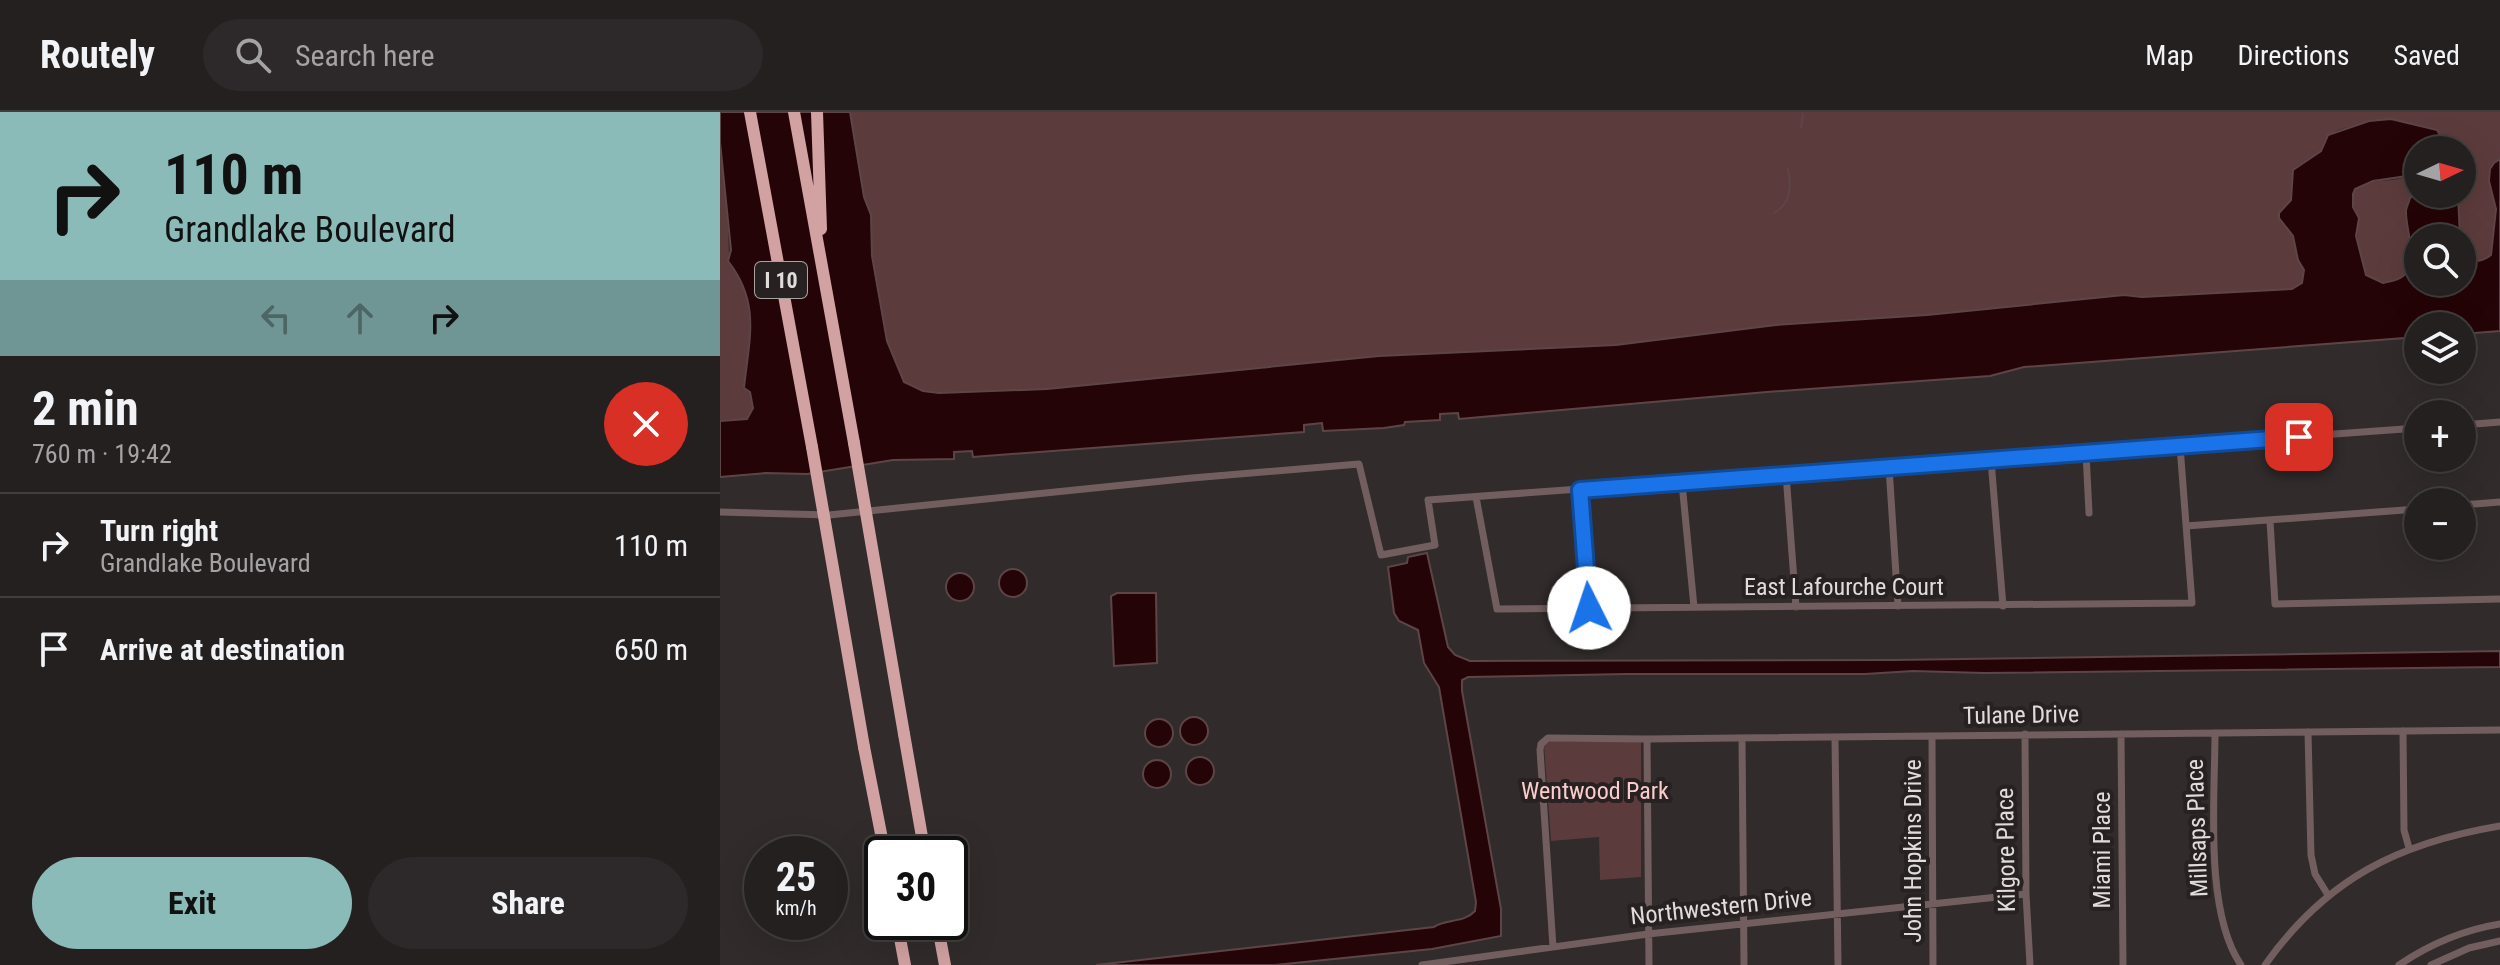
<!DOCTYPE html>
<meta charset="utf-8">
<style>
:root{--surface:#252020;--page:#2d2829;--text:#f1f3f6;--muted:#a3a3a5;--line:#423e3e;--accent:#8bbbb9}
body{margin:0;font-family:"Roboto Condensed",sans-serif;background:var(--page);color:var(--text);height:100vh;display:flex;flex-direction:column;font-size:30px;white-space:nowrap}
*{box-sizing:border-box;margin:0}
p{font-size:26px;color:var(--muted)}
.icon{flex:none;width:44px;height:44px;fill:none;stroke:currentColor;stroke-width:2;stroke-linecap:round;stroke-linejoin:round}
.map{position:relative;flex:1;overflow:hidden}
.details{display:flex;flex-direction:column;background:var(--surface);width:720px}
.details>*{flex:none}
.top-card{background:#8bbbb9;color:#111;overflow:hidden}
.needle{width:52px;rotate:85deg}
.fabs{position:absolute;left:1684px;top:24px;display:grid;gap:16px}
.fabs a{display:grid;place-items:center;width:72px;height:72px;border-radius:50%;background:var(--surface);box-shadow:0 8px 32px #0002,0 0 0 2px var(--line);font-size:40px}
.speed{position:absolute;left:24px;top:724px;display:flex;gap:16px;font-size:40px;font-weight:700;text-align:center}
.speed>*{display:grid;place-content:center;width:104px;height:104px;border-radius:50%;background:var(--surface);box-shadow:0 8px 32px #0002,0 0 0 2px var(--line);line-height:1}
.speed small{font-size:20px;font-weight:400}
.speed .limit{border:4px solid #111;border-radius:12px;background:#fff;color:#111}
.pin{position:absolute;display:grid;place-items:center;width:68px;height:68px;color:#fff;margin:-34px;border-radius:16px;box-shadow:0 4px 12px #0006}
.me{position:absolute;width:88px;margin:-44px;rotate:356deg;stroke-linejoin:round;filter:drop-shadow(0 0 6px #0008)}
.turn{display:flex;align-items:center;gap:28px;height:168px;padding:0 32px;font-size:36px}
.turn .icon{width:104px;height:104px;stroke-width:2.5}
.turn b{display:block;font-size:56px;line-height:68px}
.lanes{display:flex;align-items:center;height:76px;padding:0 32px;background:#0003;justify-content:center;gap:40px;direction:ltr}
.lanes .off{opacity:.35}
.round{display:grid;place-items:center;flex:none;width:84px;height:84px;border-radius:42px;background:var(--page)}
.summary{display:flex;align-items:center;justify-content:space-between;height:136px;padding:0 32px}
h1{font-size:48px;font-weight:700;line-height:60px}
.button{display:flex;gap:16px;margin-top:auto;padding:16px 32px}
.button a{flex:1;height:92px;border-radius:48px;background:var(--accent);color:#111;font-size:32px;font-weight:700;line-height:92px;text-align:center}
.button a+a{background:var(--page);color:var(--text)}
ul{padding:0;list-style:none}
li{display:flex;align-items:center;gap:24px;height:104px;padding:0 32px;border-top:2px solid var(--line)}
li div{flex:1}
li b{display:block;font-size:30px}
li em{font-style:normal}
header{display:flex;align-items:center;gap:48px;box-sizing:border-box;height:112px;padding:0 40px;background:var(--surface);border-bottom:2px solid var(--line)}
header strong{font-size:38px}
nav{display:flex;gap:44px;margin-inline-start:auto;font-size:28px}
.search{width:560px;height:72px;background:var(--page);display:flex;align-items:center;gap:20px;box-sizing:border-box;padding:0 28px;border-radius:44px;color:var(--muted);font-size:30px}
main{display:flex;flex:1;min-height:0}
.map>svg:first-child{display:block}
.green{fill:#5c3b3c}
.water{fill:#250407;stroke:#5d4547;stroke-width:2}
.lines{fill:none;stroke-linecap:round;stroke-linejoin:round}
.stream{stroke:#5d4547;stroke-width:2}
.minor{stroke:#725e5e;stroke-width:7}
.motorway{stroke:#d2a2a2;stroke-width:12}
.motorway-bridge{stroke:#d2a2a2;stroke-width:12}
.route-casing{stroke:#114b97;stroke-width:20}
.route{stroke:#1a73e8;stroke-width:14}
.labels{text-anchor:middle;stroke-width:8;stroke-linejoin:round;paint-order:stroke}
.shield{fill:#272121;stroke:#a9a4a4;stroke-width:2}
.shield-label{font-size:22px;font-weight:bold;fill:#e1dcdc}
.street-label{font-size:24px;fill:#e1dcdc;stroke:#272121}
.park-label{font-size:24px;fill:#facccc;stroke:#272121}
</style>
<header>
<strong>Routely</strong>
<div class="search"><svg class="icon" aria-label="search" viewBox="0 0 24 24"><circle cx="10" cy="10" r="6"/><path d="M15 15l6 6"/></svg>Search here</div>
<nav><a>Map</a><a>Directions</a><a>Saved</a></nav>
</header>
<main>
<section class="details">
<div class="top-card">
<div class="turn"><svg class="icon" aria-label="right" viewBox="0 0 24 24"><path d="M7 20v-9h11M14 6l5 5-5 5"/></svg><div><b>110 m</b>Grandlake Boulevard</div></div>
<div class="lanes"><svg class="icon off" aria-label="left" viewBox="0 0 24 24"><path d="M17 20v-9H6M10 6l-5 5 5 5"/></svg><svg class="icon off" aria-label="ahead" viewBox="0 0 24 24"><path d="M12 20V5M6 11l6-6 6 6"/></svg><svg class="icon" aria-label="right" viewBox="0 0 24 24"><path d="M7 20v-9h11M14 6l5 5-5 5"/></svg></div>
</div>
<div class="summary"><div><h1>2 min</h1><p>760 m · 19:42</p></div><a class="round" style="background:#d93025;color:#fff"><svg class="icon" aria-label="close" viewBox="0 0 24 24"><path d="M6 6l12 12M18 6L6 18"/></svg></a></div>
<ul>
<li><svg class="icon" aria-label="right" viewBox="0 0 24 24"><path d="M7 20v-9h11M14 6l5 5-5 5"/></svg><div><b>Turn right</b><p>Grandlake Boulevard</p></div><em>110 m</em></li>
<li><svg class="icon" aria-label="arrive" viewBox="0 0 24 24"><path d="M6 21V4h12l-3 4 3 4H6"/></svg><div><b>Arrive at destination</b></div><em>650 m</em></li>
</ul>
<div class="button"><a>Exit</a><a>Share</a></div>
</section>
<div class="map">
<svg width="1780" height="853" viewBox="0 0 1780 853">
<rect width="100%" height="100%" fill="#312b2b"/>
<!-- green -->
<path class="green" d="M130,0H1780V47L1774,51L1769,69L1776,97L1771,143L1764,149L1745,147L1742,142L1738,82H1742V38H1701L1717,18L1671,7L1649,9L1618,18L1605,27L1601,39L1577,54L1572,65L1571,88L1559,102V106L1573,124L1578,148L1584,158L1582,171L1572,177L1422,185L1404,183L1207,203L1056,213L896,233L659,244L327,277L219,281L204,279L184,270L167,229L152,144L151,103L144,85Z
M0,30C6,68 8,108 9,146C9,152 23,168 25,178C34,211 27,243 24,276L30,280L33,296L27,307L0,308Z
M1698,55V81L1690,86L1689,154L1682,165C1658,175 1645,170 1640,144C1637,130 1636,119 1639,105C1614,58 1666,75 1688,64C1692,62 1695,58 1698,55Z
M921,629V765L880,768L879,725L831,729L824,633L830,630Z"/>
<!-- water -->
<path class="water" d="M0,0H130L144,85L151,103L152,144L167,229L184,270L203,279L219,281L327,277L659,244L896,233L1056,213L1207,203L1404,183L1422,185L1572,177L1582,171L1584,158L1578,148L1573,124L1559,106V101L1571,88L1573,58L1601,39L1608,23L1649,9L1671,7L1717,18L1721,25L1717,29L1698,38V55L1687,64L1653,69L1635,77L1633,82V95L1639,106L1636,124L1646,163L1663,171C1671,169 1681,168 1686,161C1698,145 1685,116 1686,98C1687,94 1689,90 1690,86L1698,81L1738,82L1740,126H1698V170H1742V142L1745,147C1756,150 1762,150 1771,143L1776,97L1769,69L1770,57L1774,51L1780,47V219L1742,222V214H1698V225L1304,255L1270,264L1047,280L739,307L738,301L720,302V308L685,310L684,313L664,316L603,319L602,311L584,313V320L253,345L252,339L234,340V347L173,348L87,362L46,361L0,365V309L27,307L33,296L30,280L24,276C29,227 41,191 8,149L11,138L0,30Z
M707,441L728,535L735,543L750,549L1173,548L1780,539V555L1264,561L1193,559L1145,562H906L748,565L742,568V579L781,797V824L712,837L555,853H376L714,815C726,806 743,812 755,799L756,790L719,575L704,551L698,518L679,509L674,501L668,455L687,451L688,445Z
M279 471a14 14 0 1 1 28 0a14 14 0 1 1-28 0Z
M226 475a14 14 0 1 1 28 0a14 14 0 1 1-28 0Z
M397,481H436L437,551L394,554L391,484Z
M460 619a14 14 0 1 1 28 0a14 14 0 1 1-28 0Z
M425 621a14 14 0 1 1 28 0a14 14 0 1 1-28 0Z
M466 659a14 14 0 1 1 28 0a14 14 0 1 1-28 0Z
M423 662a14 14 0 1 1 28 0a14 14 0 1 1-28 0Z"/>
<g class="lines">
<!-- stream -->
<path class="stream" d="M1081,15L1083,2
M1054,101C1070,92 1072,75 1068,57"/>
<!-- minor -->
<path class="minor" d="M1742,313L1780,310
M1366,341L1369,401
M1271,348L1283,494
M1169,355L1178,494
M1066,362L1076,495
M962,371L974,495
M860,378L869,496
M756,385L777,497L1472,491L1460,334
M1742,393L1780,390
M0,400L109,403L472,366L639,352L661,443L715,433L708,388L1698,316
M1550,409L1555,492L1780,487
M1466,414L1698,397
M1683,619L1684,718L1689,736
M1588,620L1591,743L1595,762L1608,783
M1495,621C1495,686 1484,799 1521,853
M1305,622L1306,782L1310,853
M1401,622L1403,853
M1212,624L1213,853
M1022,626L1024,853
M1115,626L1118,853
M927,627L929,853
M833,835L820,638L821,632L828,626L927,627L1780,618
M702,853L928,822L1306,782
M1545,853C1606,767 1678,731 1780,714
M1679,853C1710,832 1743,818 1780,812
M1711,853L1749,836L1780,829"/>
<!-- motorway -->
<path class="motorway" d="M30,0L92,335
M74,0L134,331
M97,0L101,117
M184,622L205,742
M144,635L165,742
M177,810L185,853
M217,810L225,853"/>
<!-- motorway-bridge -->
<path class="motorway-bridge" d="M134,331L184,622
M92,335L144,635"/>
</g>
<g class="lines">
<!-- route casing -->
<g class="route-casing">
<path id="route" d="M869,496L860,378L1579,325"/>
</g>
<!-- route -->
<use href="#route" class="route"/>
</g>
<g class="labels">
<!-- shield labels -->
<rect class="shield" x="35" y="150" width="52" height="36" rx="6"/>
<g class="shield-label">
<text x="61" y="176">I 10</text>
</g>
<!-- street labels -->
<g class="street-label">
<text x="1124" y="483">East Lafourche Court</text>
<text transform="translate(1301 603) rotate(-1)" y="8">Tulane Drive</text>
<text transform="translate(1477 716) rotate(-92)" y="8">Millsaps Place</text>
<text transform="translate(1286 738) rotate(-91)" y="8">Kilgore Place</text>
<text transform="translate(1382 738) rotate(-90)" y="8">Miami Place</text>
<text transform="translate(1193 739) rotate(-90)" y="8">John Hopkins Drive</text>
<text transform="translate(1001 795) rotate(-6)" y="8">Northwestern Drive</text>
</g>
<!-- park labels -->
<g class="park-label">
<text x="875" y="687">Wentwood Park</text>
</g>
</g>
</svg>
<div class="fabs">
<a><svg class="needle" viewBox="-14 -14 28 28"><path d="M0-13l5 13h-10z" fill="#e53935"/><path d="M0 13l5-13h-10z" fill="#a3a3a5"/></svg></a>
<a><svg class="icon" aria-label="search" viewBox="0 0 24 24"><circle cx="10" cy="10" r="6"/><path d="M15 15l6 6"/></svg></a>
<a><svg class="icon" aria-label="layers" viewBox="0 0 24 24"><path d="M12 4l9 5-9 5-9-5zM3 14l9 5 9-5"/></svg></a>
<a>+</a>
<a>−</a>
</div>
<div class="speed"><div>25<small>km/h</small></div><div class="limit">30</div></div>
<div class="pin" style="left:1579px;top:325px;background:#d93025"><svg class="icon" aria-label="arrive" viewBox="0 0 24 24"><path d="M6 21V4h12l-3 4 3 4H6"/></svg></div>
<svg class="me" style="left:869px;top:496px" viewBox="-20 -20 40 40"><circle r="19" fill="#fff"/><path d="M0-13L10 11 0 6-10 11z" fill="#1a73e8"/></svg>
</div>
</main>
